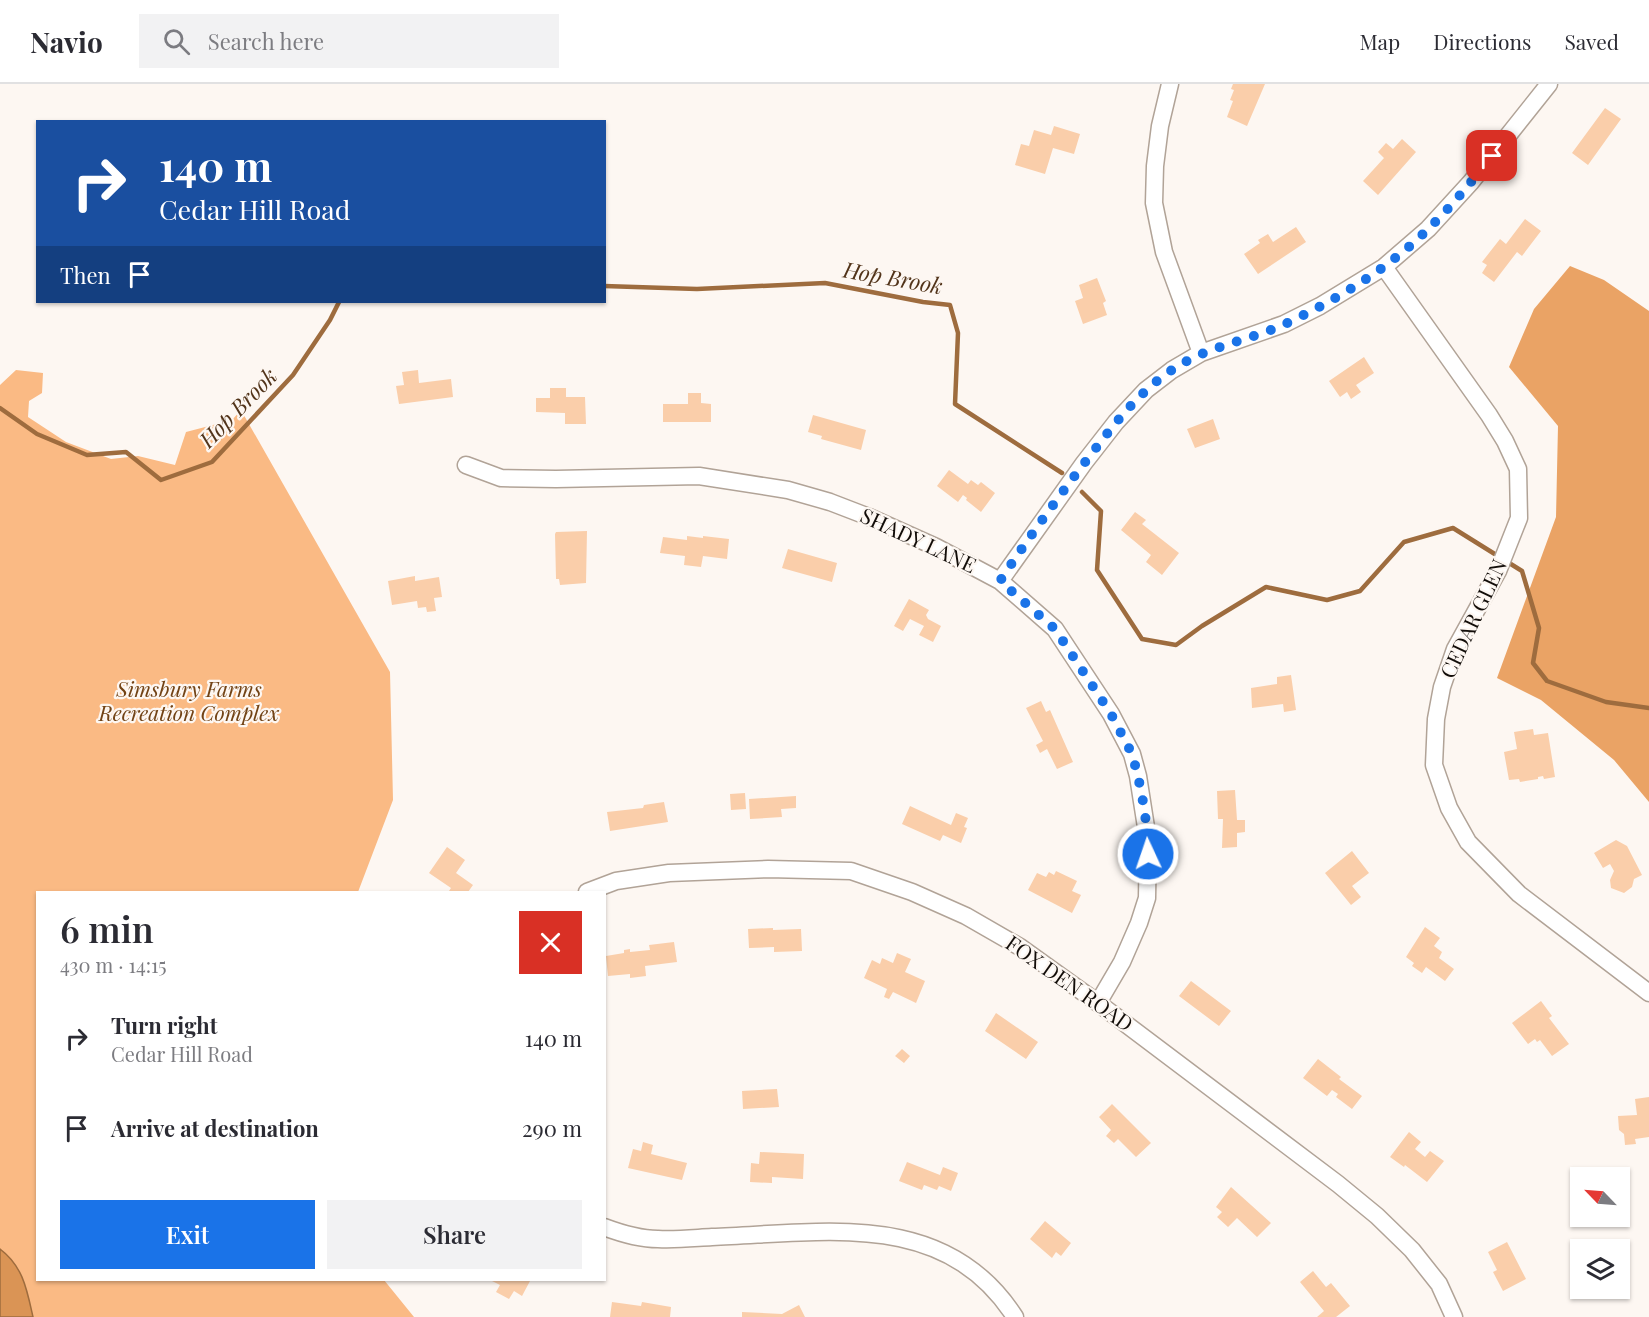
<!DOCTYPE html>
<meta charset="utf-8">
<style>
:root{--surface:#fff;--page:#f2f2f3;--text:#2b2b33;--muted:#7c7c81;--line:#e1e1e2;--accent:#1a73e8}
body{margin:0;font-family:"Playfair Display",serif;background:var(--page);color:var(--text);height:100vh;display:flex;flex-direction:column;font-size:22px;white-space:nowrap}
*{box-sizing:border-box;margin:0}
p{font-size:20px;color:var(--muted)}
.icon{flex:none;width:33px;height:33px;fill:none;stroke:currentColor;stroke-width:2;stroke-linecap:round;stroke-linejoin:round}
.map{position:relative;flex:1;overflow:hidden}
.side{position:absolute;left:36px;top:807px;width:570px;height:390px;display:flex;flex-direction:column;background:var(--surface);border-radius:0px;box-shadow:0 2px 4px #0004}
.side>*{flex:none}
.hud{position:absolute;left:36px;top:36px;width:570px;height:183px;border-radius:0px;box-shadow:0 2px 4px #0004;background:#1a4fa0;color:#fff;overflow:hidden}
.needle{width:39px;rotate:295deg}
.tools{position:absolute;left:1570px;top:1083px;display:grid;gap:12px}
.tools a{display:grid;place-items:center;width:60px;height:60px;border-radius:0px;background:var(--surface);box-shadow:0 2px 4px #0004;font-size:30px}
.pin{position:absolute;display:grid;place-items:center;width:51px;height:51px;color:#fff;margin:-26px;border-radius:12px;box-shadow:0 3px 9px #0006}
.me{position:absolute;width:66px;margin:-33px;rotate:357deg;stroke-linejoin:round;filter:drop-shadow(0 0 4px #0008)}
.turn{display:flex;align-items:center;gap:21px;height:126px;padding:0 24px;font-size:27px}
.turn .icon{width:78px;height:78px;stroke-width:2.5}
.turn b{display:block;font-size:42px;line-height:51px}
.then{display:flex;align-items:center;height:57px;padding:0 24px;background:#0003;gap:12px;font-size:22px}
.round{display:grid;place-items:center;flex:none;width:63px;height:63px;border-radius:0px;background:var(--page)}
.headline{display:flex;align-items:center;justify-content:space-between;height:102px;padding:0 24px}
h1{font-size:36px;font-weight:600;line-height:45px}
.action{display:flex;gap:12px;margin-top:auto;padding:12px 24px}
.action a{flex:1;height:69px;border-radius:0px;background:var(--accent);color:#fff;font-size:24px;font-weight:600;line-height:69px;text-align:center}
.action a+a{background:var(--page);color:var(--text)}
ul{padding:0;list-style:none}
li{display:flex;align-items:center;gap:18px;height:90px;padding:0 24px}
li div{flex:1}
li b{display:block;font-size:22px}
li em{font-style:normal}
header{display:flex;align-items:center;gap:36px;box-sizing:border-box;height:84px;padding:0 30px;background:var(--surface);border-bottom:2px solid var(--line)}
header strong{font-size:28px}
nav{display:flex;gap:33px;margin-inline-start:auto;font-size:21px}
.search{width:420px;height:54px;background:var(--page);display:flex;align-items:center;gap:15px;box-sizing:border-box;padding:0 21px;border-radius:0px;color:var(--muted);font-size:22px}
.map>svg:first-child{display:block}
.green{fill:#faba84}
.forest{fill:#eaa365}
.water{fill:#da9455;stroke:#9e6c3e;stroke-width:1.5}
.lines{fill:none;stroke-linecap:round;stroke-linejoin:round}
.stream{stroke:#9e6c3e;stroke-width:4.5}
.building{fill:#faceaa}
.minor-casing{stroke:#b1a397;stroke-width:19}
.minor{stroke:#fff;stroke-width:16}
.route{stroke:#1a73e8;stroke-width:10;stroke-dasharray:0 18}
.labels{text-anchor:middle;stroke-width:4.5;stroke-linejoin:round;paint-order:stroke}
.street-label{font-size:21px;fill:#120d09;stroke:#fdf7f2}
.park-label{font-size:21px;font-style:italic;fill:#724315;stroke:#fdf7f2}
.water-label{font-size:22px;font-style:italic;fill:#52341a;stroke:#fdf7f2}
</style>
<header>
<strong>Navio</strong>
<div class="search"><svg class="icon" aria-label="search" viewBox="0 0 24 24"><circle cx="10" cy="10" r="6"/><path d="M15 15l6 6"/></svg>Search here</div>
<nav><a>Map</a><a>Directions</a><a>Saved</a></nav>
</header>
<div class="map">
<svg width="1649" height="1233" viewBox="0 0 1649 1233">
<rect width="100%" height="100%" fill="#fdf7f2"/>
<!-- green -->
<path class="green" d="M16,286L43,289L42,309L29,317L28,333L66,358L111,375L138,372L175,381L186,348L232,336L241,326L390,588L393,716L358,808H38V1196H384L414,1233H0V301Z"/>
<!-- forest -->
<path class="forest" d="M1570,182L1604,196L1649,227V718L1614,676L1541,616L1497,594L1556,433L1558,342L1509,283L1534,225Z"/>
<!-- water -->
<path class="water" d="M0,1165C23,1182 27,1206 33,1233H0Z"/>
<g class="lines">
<!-- stream -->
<path class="stream" d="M604,202L697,205L825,199L923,218L950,221L958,249L955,320L1062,389
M0,324L37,350L87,371L126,368L161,396L212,378L293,291L330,236L339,218
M1082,408L1101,427L1097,486L1142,555L1176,561L1202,542L1266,503L1327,516L1360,507L1404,458L1453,444L1522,487L1539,544L1533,579L1547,597L1606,618L1649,624"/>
</g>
<!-- building -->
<path class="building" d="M1233,0H1265L1247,42L1227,33L1233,17L1230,16L1234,6L1231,5Z
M1605,24L1621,35L1588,81L1572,69Z
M1054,42L1080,50L1074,70L1053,64L1045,90L1015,81L1021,60L1029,62L1034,46L1051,51Z
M1402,55L1416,68L1378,111L1363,97L1384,74L1378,68L1386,59L1393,65Z
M1525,135L1541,147L1522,172L1517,168L1494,198L1482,189L1487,181L1482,178L1500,155L1506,160Z
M1296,143L1306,158L1258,190L1244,170L1260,159L1258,156L1268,150L1273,158Z
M1097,194L1106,217L1103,219L1107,231L1083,240L1075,217L1083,214L1079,201Z
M1364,273L1374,289L1356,301L1361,308L1351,315L1347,308L1340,313L1329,297Z
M418,286L419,299L451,295L453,313L399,320L396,302L404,301L402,288Z
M550,304H566V313H585L586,340H565V329L536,328V314H550Z
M688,309H701V319L711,320V338H663V320H688Z
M813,331L866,346L861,366L821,355L822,352L808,348Z
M1213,335L1220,355L1195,364L1187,345Z
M949,386L968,400L971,396L978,401L981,398L995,409L981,428L966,416L967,414L963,411L958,418L937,402Z
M1135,428L1146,436L1142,440L1179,469L1162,491L1146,478L1151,471L1121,446Z
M587,447L586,499L560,501L559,495H556L555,450L556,448Z
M687,452L703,454V452L729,455L727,475L703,472L701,483L684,481L685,472L660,469L663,453L687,456Z
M788,465L837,479L832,498L782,484Z
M415,492V497L439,493L442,513L434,514L436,527L427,528L426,523L418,524L417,517L392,521L388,497Z
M909,515L929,526L926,531L928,535L941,542L933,558L919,551L924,542L910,535L903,547L894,542Z
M1291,591L1296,626L1284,628L1283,620L1252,624L1251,604L1277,600V593Z
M1041,617L1046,628L1050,626L1073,678L1057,685L1047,665L1040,669L1036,661L1043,657L1026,624Z
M1533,645L1534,651L1548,649L1555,693L1544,695L1543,692L1538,693V695L1520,698L1519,695L1509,696L1504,668L1517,665L1514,648Z
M1235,706L1237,736H1245V748L1237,749V763L1222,764L1223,735H1218L1217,707Z
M745,709L746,725L731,726L730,710Z
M796,712V724L781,725L782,733L750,735L749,715Z
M664,718L668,738L610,747L607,728L643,724L644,721Z
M910,722L951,741L956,729L968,734L964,743L967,744L961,759L943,751L940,757L902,740Z
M1616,756L1627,762L1642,791L1634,795L1632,803L1624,809L1611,804L1610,796L1614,787L1610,780L1603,784L1594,769Z
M447,763L465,776L456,789L473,801L468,808H452L449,807L451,804L429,789Z
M1352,767L1369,789L1352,802L1361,813L1351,821L1325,789Z
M1056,787L1077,797L1072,807L1081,811L1072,829L1028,806L1037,789L1046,793L1049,788L1054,791Z
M1425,843L1440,854L1434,862L1442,868L1439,874L1454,885L1445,897L1426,883L1422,889L1412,882L1414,879L1406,873Z
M773,844V846L801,845L802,867L774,868V863L749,864L748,845Z
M674,858L677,878L645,882L646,892L630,894V890L608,892L606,872L624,869V866L630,865V868L650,866L649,861Z
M897,869L911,875L905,888L925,897L916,919L893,908L889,915L884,913L887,905L864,894L872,876L880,880L882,874L893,879Z
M1191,897L1231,927L1219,942L1179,912Z
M1541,917L1552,932L1549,934L1569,960L1552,972L1540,956L1537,958L1535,955L1528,960L1512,939Z
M996,929L1038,958L1026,975L985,947Z
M902,965L910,972L904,979L895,972Z
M1318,975L1341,993L1339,995L1362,1012L1352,1025L1336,1013L1338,1010L1332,1006L1327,1012L1303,994Z
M777,1005L779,1023L743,1025L742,1007Z
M1649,1013V1053L1635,1055L1636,1060L1625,1061L1624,1050L1619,1046L1618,1032L1637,1031L1635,1015Z
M1112,1020L1151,1059L1136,1073L1118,1055L1114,1059L1106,1052L1111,1046L1099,1033Z
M1409,1048L1421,1058L1415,1065L1425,1073L1430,1067L1444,1077L1427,1098L1405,1081L1404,1083L1390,1073Z
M643,1058L653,1061L651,1070L687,1079L682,1096L628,1084L633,1065L641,1067Z
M760,1068L804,1070L803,1095L772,1093V1099L750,1098L751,1079L759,1080Z
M907,1078L940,1091L943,1083L958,1089L951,1107L939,1102L937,1106L924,1101L922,1106L899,1097Z
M1231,1103L1271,1139L1257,1153L1237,1134L1228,1143L1217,1133L1222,1128L1216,1123Z
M1045,1137L1071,1159L1061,1172L1056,1168L1052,1174L1030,1155Z
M1507,1158L1526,1195L1503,1207L1493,1188L1497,1186L1488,1168Z
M1313,1187L1326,1203L1331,1199L1350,1222L1336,1233H1317L1324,1227L1300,1198Z
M490,1196H528L530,1197L522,1212L514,1207L509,1215L496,1208L500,1201Z
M612,1218L641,1222L642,1218L671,1223L670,1233H610Z
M799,1221L805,1233H742V1228L782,1230Z"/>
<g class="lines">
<!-- minor casing -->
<g class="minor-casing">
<path id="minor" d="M1170,0L1160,42L1155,82L1154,119L1164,168L1201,269
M1384,183L1489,331L1505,357L1518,385L1519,434L1498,487L1455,565L1442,603L1436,635L1434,681L1449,724L1468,758L1519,810L1649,909
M466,381L501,394L556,395L699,392L788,406L830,418L869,433L936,463L1000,497L1055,545L1111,630L1132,670L1138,692L1148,756L1147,814L1139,839L1122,878L1098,919
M1000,497L1084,379L1116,338L1146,306L1172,286L1201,269L1284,240L1320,222L1384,183L1428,145L1471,98L1549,0
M587,808L616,797L669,789L768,785L851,787L912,808L966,832L1020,863L1098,919L1338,1100L1377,1132L1412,1166L1439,1200L1454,1233
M604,1143C620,1149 641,1155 658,1155C676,1156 694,1154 712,1153C823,1149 945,1124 1015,1233"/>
</g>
<!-- minor -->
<use href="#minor" class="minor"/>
</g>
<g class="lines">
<!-- route -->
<path class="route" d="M1148,770L1145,728L1138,692L1132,670L1111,630L1055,545L1000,497C1025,459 1052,422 1079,386C1107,350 1134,311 1172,286C1207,262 1248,257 1285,240C1335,217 1391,183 1429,144C1452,122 1472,97 1492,72"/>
</g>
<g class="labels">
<!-- street labels -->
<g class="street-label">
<text transform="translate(918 457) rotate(25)" y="7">SHADY LANE</text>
<text transform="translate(1474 535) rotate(-65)" y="7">CEDAR GLEN</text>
<text transform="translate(1069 900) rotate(35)" y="7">FOX DEN ROAD</text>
</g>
<!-- park labels -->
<g class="park-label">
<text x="189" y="613">Simsbury Farms<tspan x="189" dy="24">Recreation Complex</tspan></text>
</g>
<!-- water labels -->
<g class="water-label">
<text transform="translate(893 194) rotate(10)" y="8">Hop Brook</text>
<text transform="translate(238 324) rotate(-46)" y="8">Hop Brook</text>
</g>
</g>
</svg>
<div class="tools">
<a><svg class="needle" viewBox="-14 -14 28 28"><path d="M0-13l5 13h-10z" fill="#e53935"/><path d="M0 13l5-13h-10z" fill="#7c7c81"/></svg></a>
<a><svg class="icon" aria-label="layers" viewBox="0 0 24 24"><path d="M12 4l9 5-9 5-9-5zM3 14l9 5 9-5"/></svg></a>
</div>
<div class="pin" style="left:1492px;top:72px;background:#d93025"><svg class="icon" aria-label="arrive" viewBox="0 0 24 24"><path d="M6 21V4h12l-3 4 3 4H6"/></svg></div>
<svg class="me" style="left:1148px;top:770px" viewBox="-20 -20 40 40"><circle r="17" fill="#1a73e8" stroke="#fff" stroke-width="3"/><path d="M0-11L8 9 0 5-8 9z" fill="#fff"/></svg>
<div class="hud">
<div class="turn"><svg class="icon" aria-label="right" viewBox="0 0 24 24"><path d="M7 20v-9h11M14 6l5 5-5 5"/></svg><div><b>140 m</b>Cedar Hill Road</div></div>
<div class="then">Then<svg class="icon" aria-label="arrive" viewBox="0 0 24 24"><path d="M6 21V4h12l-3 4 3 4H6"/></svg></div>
</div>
<section class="side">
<div class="headline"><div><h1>6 min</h1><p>430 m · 14:15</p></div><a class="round" style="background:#d93025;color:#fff"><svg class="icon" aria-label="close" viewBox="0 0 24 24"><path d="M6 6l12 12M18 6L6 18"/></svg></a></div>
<ul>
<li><svg class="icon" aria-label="right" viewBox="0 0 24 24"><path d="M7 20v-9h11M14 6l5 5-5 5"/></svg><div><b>Turn right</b><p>Cedar Hill Road</p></div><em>140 m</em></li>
<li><svg class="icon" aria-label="arrive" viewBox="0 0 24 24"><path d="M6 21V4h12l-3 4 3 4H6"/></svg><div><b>Arrive at destination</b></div><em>290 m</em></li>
</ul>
<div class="action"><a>Exit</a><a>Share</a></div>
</section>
</div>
